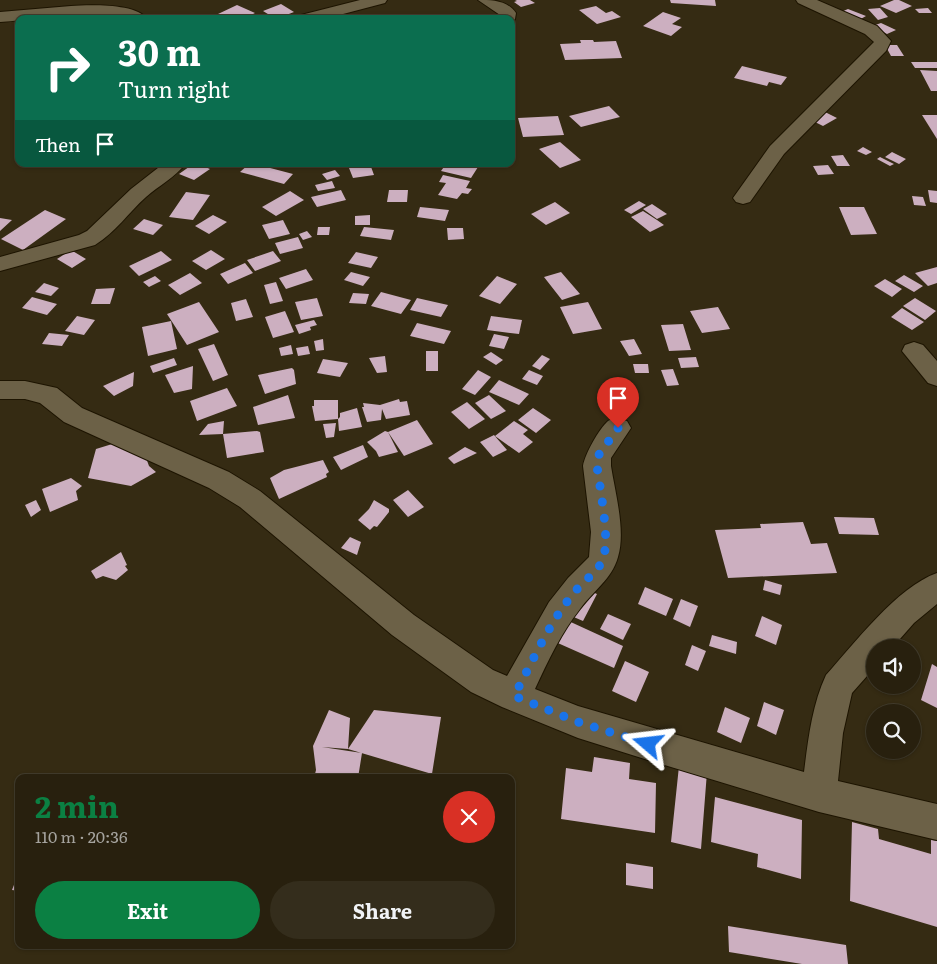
<!DOCTYPE html>
<meta charset="utf-8">
<style>
:root{--surface:#28200e;--page:#342d1c;--text:#f1f3f6;--muted:#a5a39e;--line:#443e2e;--accent:#0b8043}
body{margin:0;font-family:Literata,serif;background:var(--page);color:var(--text);height:100vh;display:flex;flex-direction:column;font-size:19px;white-space:nowrap}
*{box-sizing:border-box;margin:0}
p{font-size:16px;color:var(--muted)}
.icon{flex:none;width:28px;height:28px;fill:none;stroke:currentColor;stroke-width:2;stroke-linecap:round;stroke-linejoin:round}
.map{position:relative;flex:1;overflow:hidden}
.panel{position:absolute;left:15px;top:774px;width:500px;height:175px;display:flex;flex-direction:column;background:var(--surface);border-radius:10px;box-shadow:0 1px 4px #0004,0 0 0 1px var(--line)}
.panel>*{flex:none}
.top-card{position:absolute;left:15px;top:15px;width:500px;height:152px;border-radius:10px;box-shadow:0 1px 4px #0004,0 0 0 1px var(--line);background:#0b6e4f;color:#fff;overflow:hidden}
.buttons{position:absolute;left:866px;top:639px;display:grid;gap:10px}
.buttons a{display:grid;place-items:center;width:55px;height:55px;border-radius:50%;background:var(--surface);box-shadow:0 1px 4px #0004,0 0 0 1px var(--line);font-size:25px}
.pin{position:absolute;display:grid;place-items:center;width:42px;height:42px;color:#fff;margin:-51px -21px;border-radius:50% 50% 50% 0;rotate:-45deg;box-shadow:0 0 5px #0007}
.pin .icon{rotate:45deg}
.me{position:absolute;width:55px;margin:-28px;rotate:287deg;stroke-linejoin:round;filter:drop-shadow(0 0 4px #0008)}
.turn{display:flex;align-items:center;gap:18px;height:105px;padding:0 20px;font-size:22px}
.turn .icon{width:65px;height:65px;stroke-width:2.5}
.turn b{display:block;font-size:35px;line-height:42px}
.then{display:flex;align-items:center;height:48px;padding:0 20px;background:#0003;gap:10px;font-size:19px}
.round{display:grid;place-items:center;flex:none;width:52px;height:52px;border-radius:26px;background:var(--page)}
.headline{display:flex;align-items:center;justify-content:space-between;height:85px;padding:0 20px}
h1{font-size:30px;font-weight:700;line-height:38px;color:var(--accent)}
.primary-button{display:flex;gap:10px;margin-top:auto;padding:10px 20px}
.primary-button a{flex:1;height:58px;border-radius:30px;background:var(--accent);color:#fff;font-size:20px;font-weight:700;line-height:58px;text-align:center}
.primary-button a+a{background:var(--page);color:var(--text)}
.map>svg:first-child{display:block}
.building{fill:#ccafc0}
.lines{fill:none;stroke-linecap:round;stroke-linejoin:round}
.minor-casing{stroke:#1d1400;stroke-width:2}
.minor{fill:#6c6147;fill-rule:evenodd}
.route{stroke:#1a73e8;stroke-width:9;stroke-dasharray:0 16.2}
</style>
<div class="map">
<svg width="937" height="964" viewBox="0 0 937 964">
<rect width="100%" height="100%" fill="#352b13"/>
<!-- building -->
<path class="building" d="M515,0H530L535,3L521,7L514,2L517,1Z
M670,0H715L716,6L671,3Z
M894,0H899L912,6L896,13L880,6Z
M281,4L294,12L276,19L263,11Z
M237,5L255,13L243,19H228L218,14Z
M596,6L606,13L612,11L621,17L597,24L579,10Z
M880,8L888,17L878,20L868,9Z
M928,8L932,13H919L915,9Z
M848,9L866,16L859,20L841,12Z
M663,12L681,18L672,24L682,27L671,36L643,26Z
M881,23L896,30L887,34L872,26Z
M580,40H593L594,42L616,41L622,58L565,60L560,44L581,43Z
M885,45H897L904,56H891Z
M911,62H937V68H915Z
M742,66L787,77L781,85L769,82L767,86L734,78Z
M920,70L937,71V91H931Z
M609,106L620,117L581,127L569,116Z
M823,111L837,118L823,126L809,119Z
M922,115H937V139Z
M558,116L564,135L523,137L518,118Z
M560,142L581,160L560,168L539,149Z
M863,147L872,152L866,155L857,151Z
M892,152L906,159L899,164L885,157Z
M843,155L850,166H837L831,156Z
M880,157L894,164L890,166L877,159Z
M193,164H198L210,169L194,180L179,174Z
M249,164H255L293,174L284,184L240,172Z
M370,164L374,175L353,178L349,168Z
M446,164H465L478,167L471,178L441,171Z
M828,165L834,174L818,175L813,166Z
M335,170L340,176L327,180L322,174Z
M443,175L470,181L466,188L472,189L468,194L462,193L457,199L438,195L446,183L439,182Z
M332,181L335,188L318,191L315,185Z
M341,190L346,200L317,207L311,197Z
M389,190H408L407,202H387Z
M928,190L937,191V203L930,202Z
M290,191L304,200L276,216L262,207Z
M186,192L210,195L193,220L169,217Z
M912,196L923,197L926,206L914,205Z
M639,201L646,205L631,214L624,210Z
M555,202L570,213L546,225L531,214Z
M652,204L667,214L657,219L643,209Z
M420,207L449,210L445,221L417,217Z
M839,207H864L877,234L851,235Z
M45,210L66,219L23,250L1,239Z
M643,211L657,220L651,224L657,220L664,225L650,232L631,217Z
M213,215L227,222L209,234L195,226Z
M370,215V225H355V216Z
M0,218L12,220L0,231Z
M144,219L163,225L153,235L133,229Z
M283,220L290,234L269,239L262,225Z
M318,227H330L329,235H317Z
M364,227L394,230L391,240L360,236Z
M447,228H463L464,239L448,240Z
M307,231L312,237L303,240L299,234Z
M298,237L303,248L280,254L275,243Z
M71,250L86,259L72,268L57,259Z
M211,250L225,259L206,270L192,261Z
M161,251L172,260L139,276L129,266Z
M273,251L281,261L255,271L247,260Z
M356,252L378,257L371,268L348,263Z
M245,263L253,273L228,284L220,274Z
M937,267V283L928,286L915,273Z
M306,269L313,280L286,289L279,278Z
M351,272L370,277L363,286L344,280Z
M561,272L580,294L562,300L544,277Z
M190,273L202,283L180,295L168,285Z
M904,275L923,286L914,292L895,281Z
M155,276L161,281L149,287L143,282Z
M497,276L517,284L500,304L479,296Z
M885,279L902,289L892,297L874,286Z
M276,282L283,301L270,304L264,285Z
M44,283L59,288L51,296L35,292Z
M115,288L110,304H91L96,289Z
M381,292L411,300L401,314L371,306Z
M353,293L369,294L366,304L349,303Z
M32,297L57,304L47,315L22,308Z
M317,298L323,316L301,320L295,302Z
M417,298L448,305L441,317L410,310Z
M915,298L936,311L925,320L903,306Z
M246,299L253,317L236,321L231,303Z
M199,302L219,332L187,345L167,314Z
M588,302L602,329L573,334L560,307Z
M718,307L730,329L702,333L690,311Z
M902,308L924,322L912,330L891,317Z
M285,311L294,332L273,338L265,317Z
M77,316L95,320L84,335L65,331Z
M491,316L522,320L519,334L487,330Z
M314,320L317,325L310,327L311,330L299,334L295,325Z
M171,321L177,349L148,356L142,327Z
M417,323L451,331L444,344L410,336Z
M683,324L691,350L669,351L661,325Z
M49,333L69,335L62,346L42,344Z
M494,334L509,337L504,349L489,346Z
M323,339L324,350L316,351L314,341Z
M634,339L642,354L629,356L620,341Z
M214,344L228,375L213,381L198,349Z
M291,345L293,354L281,356L279,348Z
M308,346L310,354L298,356L296,348Z
M426,351H438V371H426Z
M491,352L503,360L496,365L483,357Z
M542,355L550,359L540,370L532,366Z
M385,356L387,372L377,373L369,358Z
M696,357L699,367L681,368L678,358Z
M174,358L177,365L153,373L150,366Z
M323,359L348,363L340,377L317,373Z
M633,364H648L649,373H635Z
M193,366L192,389L174,393L165,375Z
M292,368L294,370L296,384L265,394L258,375Z
M673,369L679,385L667,386L661,370Z
M478,370L491,377L475,395L462,389Z
M529,370L543,376L537,385L522,379Z
M134,372L133,386L114,396L103,386Z
M499,380L529,394L519,405L489,392Z
M227,388L237,406L197,421L190,401Z
M288,395L295,418L258,425L253,407Z
M489,395L506,411L491,419L475,403Z
M399,399L400,402L407,401L410,415L386,419L382,409L381,420L367,422L362,407H364L363,403L380,405Z
M314,400H338V419L315,421L312,406H314Z
M467,402L485,419L469,429L451,412Z
M357,408L362,427L339,431L338,419L340,417V413Z
M533,408L551,420L536,433L518,420Z
M417,420L433,444L404,456L388,432Z
M224,421L223,434L199,435L208,424Z
M514,421L528,430L523,434L533,442L519,453L495,436Z
M336,423L334,437L326,438L323,424Z
M257,431L260,432L264,452L227,458L223,434Z
M385,431L388,432L398,452L379,457L376,451L367,442Z
M494,435L507,450L493,457L480,442Z
M122,441L145,455L149,466L156,472L131,486L88,478L96,449Z
M363,445L368,457L341,470L333,457Z
M465,447L477,453L454,464L448,458Z
M323,460L329,472L326,474L327,477L279,499L270,478L284,470Z
M71,478L82,486L76,491L78,500L50,512L42,489Z
M408,490L424,507L408,517L393,500Z
M36,500L41,510L31,517L25,505Z
M374,500L389,509V512L377,527L374,526L370,530L358,520L369,509Z
M834,517L874,518L879,535L839,534Z
M803,522L811,544L827,543L837,573L728,578L715,530L761,528L760,524Z
M350,537L361,542L357,555L341,548Z
M121,552L127,565L125,566L128,570L116,580L103,576L96,579L91,571Z
M765,580L782,585L780,595L763,590Z
M645,587L673,599L666,616L638,604Z
M583,588L597,594L583,621L569,615Z
M681,599L698,606L690,627L673,619Z
M608,614L631,624L623,640L600,629Z
M762,616L782,625L776,645L755,636Z
M562,618L623,646L614,668L551,640Z
M712,635L737,642L736,654L709,646Z
M692,645L706,651L698,671L685,665Z
M625,661L649,672L636,702L612,691Z
M932,664L937,667V708L921,700Z
M764,702L784,710L776,735L757,726Z
M725,707L750,718L741,743L717,732Z
M329,710L350,718L348,749L322,747L362,753L358,778H314L316,770L313,746Z
M374,710L441,717L432,774L348,749Z
M594,757L630,763L629,779L656,783L655,833L561,819L566,768L592,772Z
M679,766L707,772L701,849L671,842Z
M715,797L802,820L801,879L757,867L758,854L711,842Z
M852,822L878,829L879,839L931,854V840L937,841V927L850,901Z
M626,863L653,867V889L626,885Z
M19,872V891L12,890Z
M728,926L846,945L848,964H802L729,952Z"/>
<g class="lines">
<!-- minor casing -->
<g class="minor-casing">
<path id="minor" d="M360,0H387L385,3L324,19H295L297,16Z
M478,0C492,0 507,0 516,13L515,19L511,23V19H499L500,15Z
M796,0H817L877,26L891,41L886,51L784,154L750,202L743,204L736,202L733,198L770,146L874,42L865,34L798,3Z
M71,6C89,5 136,3 147,19C127,19 108,15 89,15C58,15 28,20 0,22V12Z
M163,164H185C176,177 158,186 146,197C128,213 116,232 95,245L0,271V257L79,235L87,231L131,189Z
M914,342L923,345L937,361V386L928,383L902,351L905,345Z
M0,381H25L57,388L82,408L229,472L260,491L414,615L493,670L507,676L549,602L568,578L589,557L591,532L583,466C585,454 599,429 608,421C614,417 621,419 627,421L631,428L611,458V466C615,492 626,531 618,557C612,579 593,591 580,609C561,633 548,661 535,689L578,706L804,772C808,740 812,705 826,675C854,644 897,587 937,573V604L914,623L892,648H875V667L852,693L843,733L838,781L937,804V840L819,812L648,760L578,738L502,707L471,692L392,635L240,507L209,488L64,422L40,403L25,399H0Z"/>
</g>
<!-- minor -->
<use href="#minor" class="minor"/>
</g>
<g class="lines">
<!-- route -->
<path class="route" d="M618,428L598,456L597,466C600,488 608,531 605,550C602,570 591,574 579,587C551,618 534,659 514,696L578,722L648,744"/>
</g>
</svg>
<div class="buttons">
<a><svg class="icon" aria-label="sound" viewBox="0 0 24 24"><path d="M4 9h4l5-4v14l-5-4H4zM17 9q2 3 0 6"/></svg></a>
<a><svg class="icon" aria-label="search" viewBox="0 0 24 24"><circle cx="10" cy="10" r="6"/><path d="M15 15l6 6"/></svg></a>
</div>
<div class="pin" style="left:618px;top:428px;background:#d93025"><svg class="icon" aria-label="arrive" viewBox="0 0 24 24"><path d="M6 21V4h12l-3 4 3 4H6"/></svg></div>
<svg class="me" style="left:648px;top:744px" viewBox="-20 -20 40 40"><path d="M0-17L14 15 0 8-14 15z" fill="#1a73e8" stroke="#fff" stroke-width="4"/></svg>
<div class="top-card">
<div class="turn"><svg class="icon" aria-label="right" viewBox="0 0 24 24"><path d="M7 20v-9h11M14 6l5 5-5 5"/></svg><div><b>30 m</b>Turn right</div></div>
<div class="then">Then<svg class="icon" aria-label="arrive" viewBox="0 0 24 24"><path d="M6 21V4h12l-3 4 3 4H6"/></svg></div>
</div>
<section class="panel">
<div class="headline"><div><h1>2 min</h1><p>110 m · 20:36</p></div><a class="round" style="background:#d93025;color:#fff"><svg class="icon" aria-label="close" viewBox="0 0 24 24"><path d="M6 6l12 12M18 6L6 18"/></svg></a></div>
<div class="primary-button"><a>Exit</a><a>Share</a></div>
</section>
</div>
